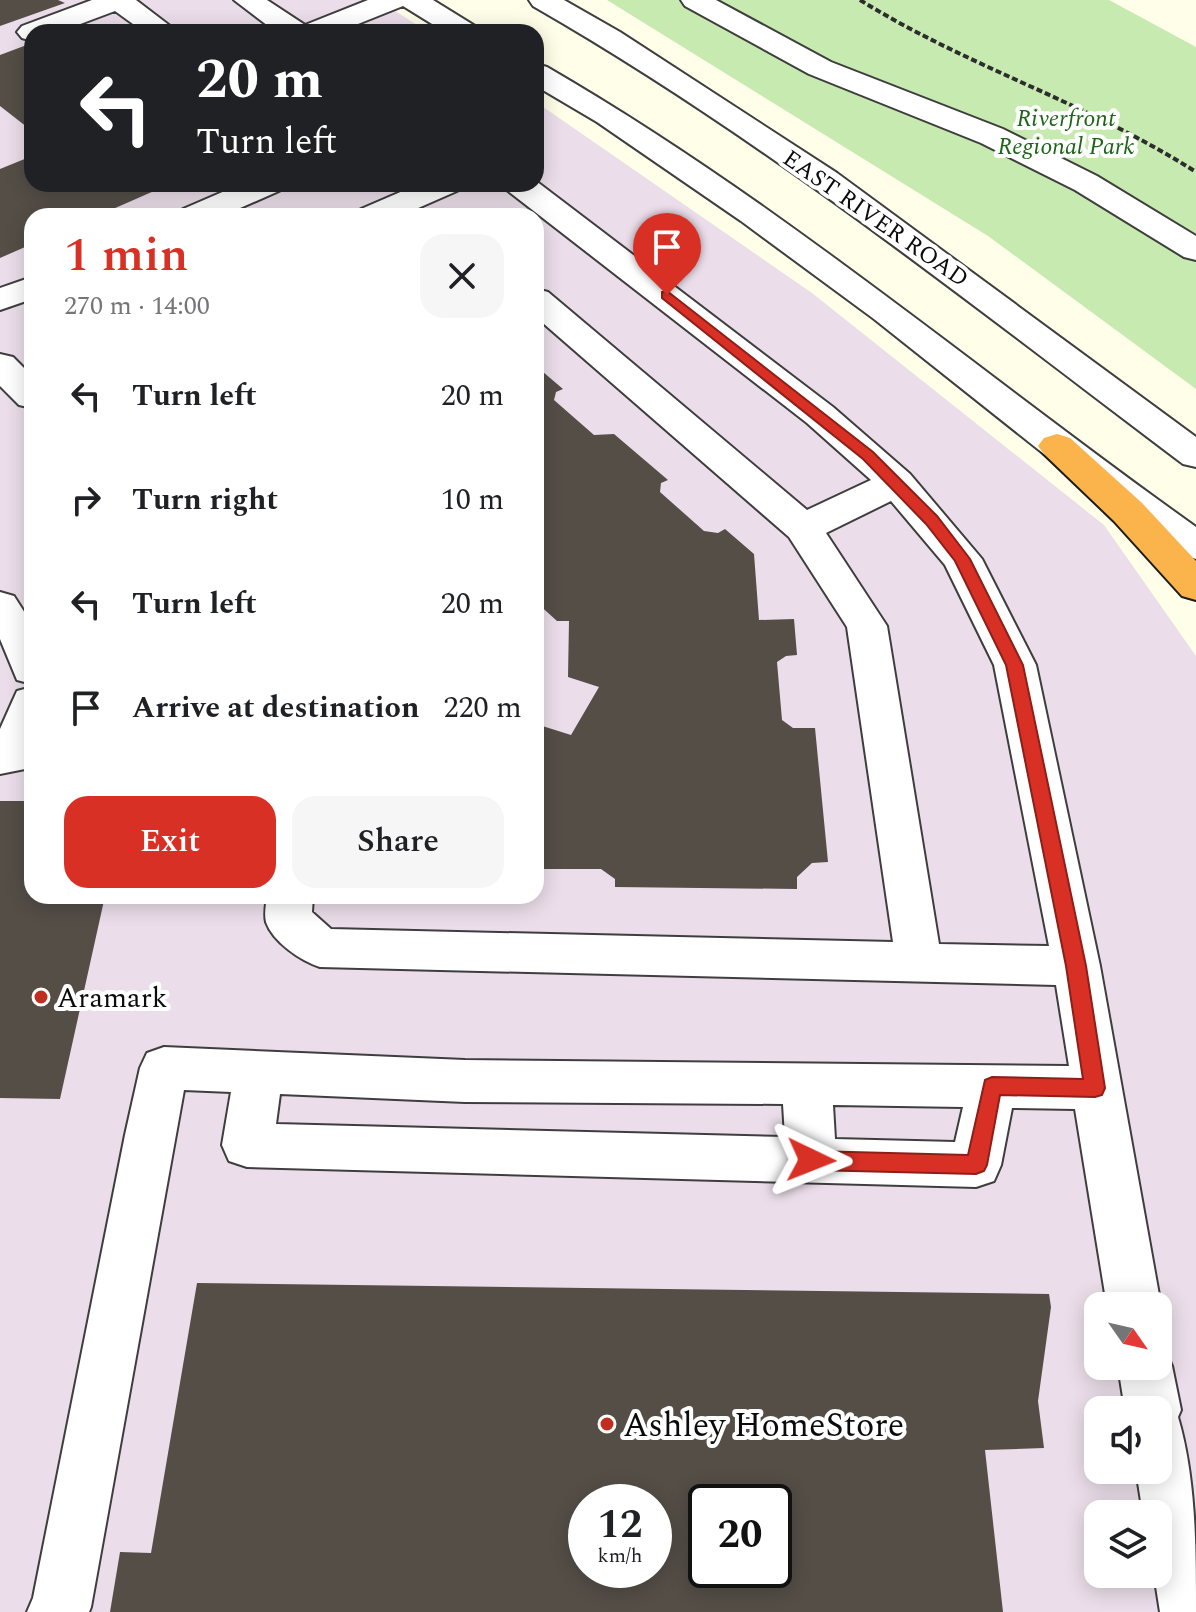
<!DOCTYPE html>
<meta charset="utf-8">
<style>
:root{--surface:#fff;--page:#f6f6f6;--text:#202124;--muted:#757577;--accent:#d93025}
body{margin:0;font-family:Spectral,serif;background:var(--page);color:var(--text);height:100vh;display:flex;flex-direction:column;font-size:30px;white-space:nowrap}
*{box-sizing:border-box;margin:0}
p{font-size:26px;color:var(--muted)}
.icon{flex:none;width:44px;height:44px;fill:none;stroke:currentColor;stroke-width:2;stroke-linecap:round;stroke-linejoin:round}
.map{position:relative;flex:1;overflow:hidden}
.sheet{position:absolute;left:24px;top:208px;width:520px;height:696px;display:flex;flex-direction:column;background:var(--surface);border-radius:24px;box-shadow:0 4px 20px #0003}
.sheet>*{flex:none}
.banner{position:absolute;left:24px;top:24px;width:520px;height:168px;border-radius:24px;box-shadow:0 4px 20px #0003;background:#202124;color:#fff;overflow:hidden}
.needle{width:52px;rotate:124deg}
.tools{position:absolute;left:1084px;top:1292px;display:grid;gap:16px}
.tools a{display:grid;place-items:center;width:88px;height:88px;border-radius:16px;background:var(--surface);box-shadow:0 4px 20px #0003;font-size:40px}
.speed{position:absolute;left:568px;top:1484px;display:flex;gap:16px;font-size:40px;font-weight:700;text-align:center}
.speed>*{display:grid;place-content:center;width:104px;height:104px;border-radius:50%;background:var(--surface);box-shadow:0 4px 20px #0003;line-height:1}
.speed small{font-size:20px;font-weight:400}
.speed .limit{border:4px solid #111;border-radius:12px;background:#fff;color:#111}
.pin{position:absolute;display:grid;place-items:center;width:68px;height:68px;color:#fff;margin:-82px -34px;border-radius:50% 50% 50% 0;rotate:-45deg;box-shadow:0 0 8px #0007}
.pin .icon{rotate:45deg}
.me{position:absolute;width:88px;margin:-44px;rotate:92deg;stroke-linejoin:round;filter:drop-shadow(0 0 6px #0008)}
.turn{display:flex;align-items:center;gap:28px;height:168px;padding:0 40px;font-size:36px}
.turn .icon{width:104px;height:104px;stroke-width:2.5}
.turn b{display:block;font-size:56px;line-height:68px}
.round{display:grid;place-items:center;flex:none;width:84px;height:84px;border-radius:24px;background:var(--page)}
.head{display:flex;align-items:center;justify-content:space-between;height:136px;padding:0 40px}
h1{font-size:48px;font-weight:600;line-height:60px;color:var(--accent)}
.cta{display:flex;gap:16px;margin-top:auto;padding:16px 40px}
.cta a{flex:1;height:92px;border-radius:24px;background:var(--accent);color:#fff;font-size:32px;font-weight:600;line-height:92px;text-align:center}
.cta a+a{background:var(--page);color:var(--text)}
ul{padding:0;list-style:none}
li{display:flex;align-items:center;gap:24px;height:104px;padding:0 40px}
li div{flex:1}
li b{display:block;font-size:30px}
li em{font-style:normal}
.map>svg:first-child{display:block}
.industrial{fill:#ebdeea;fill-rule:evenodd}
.green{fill:#c7eab1}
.building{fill:#544e47;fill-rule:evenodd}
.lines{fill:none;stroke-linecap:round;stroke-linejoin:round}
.minor-casing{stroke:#3e3e3e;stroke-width:4}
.highway-casing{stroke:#1c1c1c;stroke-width:4}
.path{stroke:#2d2d2d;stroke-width:4;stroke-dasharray:6 3;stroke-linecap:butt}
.minor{fill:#fff;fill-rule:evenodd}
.highway{fill:#fbb44b;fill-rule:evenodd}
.route{fill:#d93025;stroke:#8d1f18;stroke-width:2}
.poi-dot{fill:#bf2e1e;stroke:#fff;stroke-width:3}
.labels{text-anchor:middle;stroke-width:8;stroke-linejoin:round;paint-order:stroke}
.far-park-label{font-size:24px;font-style:italic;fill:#1e6419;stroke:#fff}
.far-street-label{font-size:24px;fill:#0b0b0b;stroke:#fff}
.poi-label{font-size:28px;fill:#0b0b0b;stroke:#fff;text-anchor:start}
.near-poi-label{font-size:34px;fill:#0b0b0b;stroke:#fff;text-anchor:start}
</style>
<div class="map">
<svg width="1196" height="1612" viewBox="0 0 1196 1612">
<rect width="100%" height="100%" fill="#fffee8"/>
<!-- industrial -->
<path class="industrial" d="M0,0H378L428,32H32V184H536V102L812,293L1104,525L1196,656V1612H0ZM32,216H536V896H32ZM1098,1306H1158V1366H1098ZM1098,1410H1158V1470H1098ZM586,1502H654V1570H586ZM706,1502H774V1570H706ZM1098,1514H1158V1574H1098Z"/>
<!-- green -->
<path class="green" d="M607,0H1109L1196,47V389L988,236Z"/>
<!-- building -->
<path class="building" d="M0,0H58L65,3L0,26Z
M32,43V131L0,106V55Z
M32,156V184H170L97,216H32V244L0,258V169Z
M536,366L563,389L556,392L554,400L594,435L614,434L668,480L661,483L660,492L704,531L718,533L725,529L754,554L759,620L794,619L797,655L786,656L777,662L782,720L793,728H815L828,862L812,863L797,877V889L615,887V879L601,869H536V724L571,735L599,687L568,677L569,621H557L536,602Z
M0,801H32V896H105L60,1099L0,1098Z
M197,1283L1049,1294L1051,1307L1038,1401L1044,1448L985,1450L1003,1612H110L120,1552L151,1553ZM586,1502H654V1570H586ZM706,1502H774V1570H706Z"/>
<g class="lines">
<!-- minor casing -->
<g class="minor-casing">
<path id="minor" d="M92,0H136L178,32H144L115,11L59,32H32V41L22,38L17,32L22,26Z
M234,0H267L305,25L368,0H433L475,26L480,32H445L403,6L338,32H276Z
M529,0H564L620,32L837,173L1196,437V467L1183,464C971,304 763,138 533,6Z
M681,0H716L831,62L1003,129L1097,176L1196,236V260L1184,257L1075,190L981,143L809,74L685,6Z
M536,64L547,67C777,200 980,373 1196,527V559L1182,555L1044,454L874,319L741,221L597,122L536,86Z
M536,181L833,407L910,474L982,559L1036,665L1100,966L1161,1306L1158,1312V1306H1107L1075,1109L1012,1108L1001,1165L994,1181L976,1187L247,1167L229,1161L222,1145L231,1092L184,1090L91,1607L89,1612H27L33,1598L125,1135L140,1068L147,1053L164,1047L465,1060L1069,1066L1056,985L320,967C301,961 273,942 266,922C264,914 266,904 267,896H313L312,912L331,929L893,942L847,627L789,537L536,317V289L548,292L807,510L871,480L807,423L508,191L503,184H536ZM891,501L945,565L994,665L1049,946L939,944L887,626L826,533ZM280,1094L465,1102L783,1104L785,1137L276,1124ZM833,1105L963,1107L955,1142L835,1139Z
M241,184H284L279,191L222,216H179L183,209Z
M419,184H462L457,191L400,216H357L361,209Z
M32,277V299L0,310V288Z
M0,354L13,357L32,376V408L19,405L0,386Z
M0,592L14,596L32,624V684L17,680L0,639Z
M32,687V757L25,769L0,774V729L17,691Z
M1158,1345L1164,1348L1172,1366L1181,1410L1178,1417C1196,1478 1196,1547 1196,1612H1160L1154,1574H1158V1514H1143L1136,1470H1158V1410H1125L1118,1366H1158Z"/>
</g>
<!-- highway casing -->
<g class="highway-casing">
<path id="highway" d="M1057,434L1070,438L1142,503L1196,561V600L1182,596L1114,521L1044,454L1038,446L1044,438Z"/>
</g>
<!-- path -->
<path class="path" d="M860,0C968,67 1088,103 1196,172"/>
<!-- minor -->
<use href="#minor" class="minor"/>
<!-- highway -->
<use href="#highway" class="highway"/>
</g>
<!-- route -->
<path class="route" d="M667,291L873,452L937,516L970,559L1023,665L1086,966L1105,1088L1102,1095L1095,1097L1000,1095L987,1165L984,1171L976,1174L811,1170L804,1167L801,1160L804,1154L811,1151L968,1155L985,1080L992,1077L1083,1079L1066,966L1006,665L955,561L926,524L863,459L662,298V292Z"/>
<!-- markers -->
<g class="poi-dot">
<circle cx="41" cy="997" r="8"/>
<circle cx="607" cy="1424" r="8"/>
</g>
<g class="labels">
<!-- far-park labels -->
<g class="far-park-label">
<text x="1066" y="126">Riverfront<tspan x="1066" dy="28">Regional Park</tspan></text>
</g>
<!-- far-street labels -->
<g class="far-street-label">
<text transform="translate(876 218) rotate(35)" y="8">EAST RIVER ROAD</text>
</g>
<!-- poi labels -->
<g class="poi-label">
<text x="57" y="1007">Aramark</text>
</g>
<!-- near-poi labels -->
<g class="near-poi-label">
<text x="623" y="1436">Ashley HomeStore</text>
</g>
</g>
</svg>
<div class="tools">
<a><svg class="needle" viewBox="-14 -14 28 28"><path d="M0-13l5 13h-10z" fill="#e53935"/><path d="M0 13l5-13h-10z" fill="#757577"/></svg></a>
<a><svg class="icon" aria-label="sound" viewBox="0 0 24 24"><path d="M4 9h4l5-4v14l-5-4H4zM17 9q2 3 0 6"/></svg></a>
<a><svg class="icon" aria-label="layers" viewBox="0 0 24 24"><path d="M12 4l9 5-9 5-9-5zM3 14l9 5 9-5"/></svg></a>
</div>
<div class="speed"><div>12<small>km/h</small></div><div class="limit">20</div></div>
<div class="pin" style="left:667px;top:295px;background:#d93025"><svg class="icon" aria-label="arrive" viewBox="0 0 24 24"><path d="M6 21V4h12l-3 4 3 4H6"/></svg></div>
<svg class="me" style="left:811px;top:1160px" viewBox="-20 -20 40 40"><path d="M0-17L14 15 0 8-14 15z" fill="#d93025" stroke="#fff" stroke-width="4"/></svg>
<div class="banner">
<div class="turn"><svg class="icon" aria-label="left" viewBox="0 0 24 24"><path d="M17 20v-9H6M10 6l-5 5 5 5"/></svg><div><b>20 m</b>Turn left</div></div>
</div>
<section class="sheet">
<div class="head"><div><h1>1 min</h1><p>270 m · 14:00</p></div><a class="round"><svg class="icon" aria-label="close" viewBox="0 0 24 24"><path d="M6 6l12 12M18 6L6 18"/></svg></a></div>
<ul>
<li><svg class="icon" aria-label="left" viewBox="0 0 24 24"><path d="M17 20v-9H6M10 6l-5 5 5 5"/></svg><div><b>Turn left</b></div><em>20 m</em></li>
<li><svg class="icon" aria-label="right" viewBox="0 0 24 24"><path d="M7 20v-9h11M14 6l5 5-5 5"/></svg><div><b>Turn right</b></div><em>10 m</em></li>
<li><svg class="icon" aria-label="left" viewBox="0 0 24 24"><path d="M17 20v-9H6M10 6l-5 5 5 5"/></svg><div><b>Turn left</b></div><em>20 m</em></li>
<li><svg class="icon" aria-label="arrive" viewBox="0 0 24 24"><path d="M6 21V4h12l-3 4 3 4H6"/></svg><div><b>Arrive at destination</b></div><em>220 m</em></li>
</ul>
<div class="cta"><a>Exit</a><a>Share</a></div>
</section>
</div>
